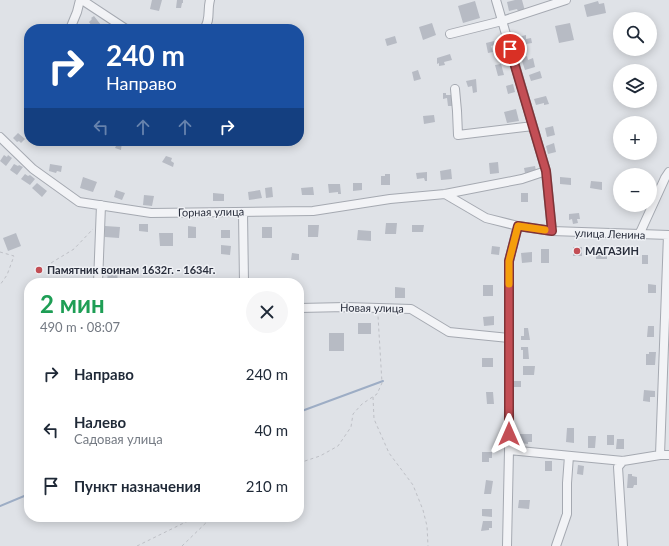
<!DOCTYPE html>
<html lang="ru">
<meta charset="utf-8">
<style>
:root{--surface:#fff;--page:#f6f6f7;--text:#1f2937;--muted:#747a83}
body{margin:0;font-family:Lato,sans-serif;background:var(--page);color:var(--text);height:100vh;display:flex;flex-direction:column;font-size:15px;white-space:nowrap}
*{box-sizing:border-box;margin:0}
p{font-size:13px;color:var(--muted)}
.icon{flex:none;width:22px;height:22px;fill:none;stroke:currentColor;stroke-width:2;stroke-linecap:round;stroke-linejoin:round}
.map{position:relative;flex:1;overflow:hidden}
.panel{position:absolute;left:24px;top:278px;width:280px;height:244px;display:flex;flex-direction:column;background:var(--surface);border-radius:16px;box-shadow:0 2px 10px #0003}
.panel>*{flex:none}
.top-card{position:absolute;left:24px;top:24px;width:280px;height:122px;border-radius:16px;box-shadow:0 2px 10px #0003;background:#1a4fa0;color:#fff;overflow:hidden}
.buttons{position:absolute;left:613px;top:12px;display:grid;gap:8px}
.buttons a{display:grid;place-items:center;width:44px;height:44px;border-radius:50%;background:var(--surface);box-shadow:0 2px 10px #0003;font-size:20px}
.pin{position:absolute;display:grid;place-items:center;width:34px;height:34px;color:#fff;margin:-17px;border:2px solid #fff;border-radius:50%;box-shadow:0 1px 4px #0007}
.me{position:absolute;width:44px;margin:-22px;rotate:0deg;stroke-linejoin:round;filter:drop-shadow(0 0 3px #0008)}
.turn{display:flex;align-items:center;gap:14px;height:84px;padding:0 16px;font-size:18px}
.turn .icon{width:52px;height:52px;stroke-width:2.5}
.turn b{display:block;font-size:28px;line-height:34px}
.lanes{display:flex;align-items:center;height:38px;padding:0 16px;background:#0003;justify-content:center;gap:20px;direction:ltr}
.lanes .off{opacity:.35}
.round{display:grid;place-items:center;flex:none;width:42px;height:42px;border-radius:21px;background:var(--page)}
.overview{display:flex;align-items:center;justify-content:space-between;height:68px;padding:0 16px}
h1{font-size:24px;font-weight:700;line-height:30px;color:#1e9e55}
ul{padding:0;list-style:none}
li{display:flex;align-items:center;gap:12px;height:56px;padding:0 16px}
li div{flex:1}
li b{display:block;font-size:15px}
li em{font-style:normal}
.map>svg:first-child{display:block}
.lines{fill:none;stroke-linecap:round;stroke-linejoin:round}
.stream{stroke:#9dadc5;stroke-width:2}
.building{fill:#b7bbc4}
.minor-casing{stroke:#a5a9b1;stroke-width:10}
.path{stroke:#bec0c6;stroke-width:1;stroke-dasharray:3 3;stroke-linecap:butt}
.minor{stroke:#f2f3f6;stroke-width:8}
.route-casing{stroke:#7f3337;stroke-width:10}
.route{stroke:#c34e55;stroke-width:7}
.slow{stroke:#f59e0b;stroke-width:7}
.poi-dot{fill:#c34e55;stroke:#eff1f5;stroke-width:1.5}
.labels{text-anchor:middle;stroke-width:3;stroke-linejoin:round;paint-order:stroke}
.street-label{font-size:11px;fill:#2a2f3d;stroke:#eff1f5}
.poi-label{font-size:11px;font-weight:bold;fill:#2a2f3d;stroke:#eff1f5;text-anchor:start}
</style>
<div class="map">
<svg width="669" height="546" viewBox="0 0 669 546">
<rect width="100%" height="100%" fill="#dfe2e7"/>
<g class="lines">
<!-- stream -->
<path class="stream" d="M299,412L383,381
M0,506L29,494"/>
</g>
<!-- building -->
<path class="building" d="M152,0H162L159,11L150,9Z
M177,0H183V3H182L181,8H176Z
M515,0H522L525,11L519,13L517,9L509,11L507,2Z
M475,1L480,18L463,23L458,6Z
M598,1L599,4L604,3L606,13L587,17L584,5Z
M94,16L101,25L96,29H94L89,22L92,19L91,18Z
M432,23L436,35L423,40L419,27Z
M570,23L574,40L559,43L555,26Z
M526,35V39L531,38L532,43L520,45L518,37Z
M395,36L397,43L387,46L385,39Z
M494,41L495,45L491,46L493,52L488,53L486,43Z
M450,54L452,60L444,62L445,65L439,66V63L437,64V58Z
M527,56L528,60L533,58L535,67L525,70L521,58Z
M501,64L504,75L498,76L495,65Z
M418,70L421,79L414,81L412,72Z
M540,71L542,78L531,81L529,75Z
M476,79L477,92L473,93L472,86L468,87L466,81Z
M513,84L515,92L508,94L506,86Z
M443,93H446V95H453V106H448L447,98L443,99Z
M546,96L549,104L544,105V103L536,105L534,99Z
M516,109L519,121L507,123L504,112Z
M434,115L435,122L424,124L423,116Z
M553,126L555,135L547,137L545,128Z
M18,133L25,139L21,143L19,141L17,142L13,138Z
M83,141H98L97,144L94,143L93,146L86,144V142Z
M110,141H122L121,150L115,148L116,146L110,145Z
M554,143L556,152L548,154L546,146Z
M4,155L7,157L8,155L12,158L6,166L0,161Z
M166,156L172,158L171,161L174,163L173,167L162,162Z
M498,162L499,173L490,174L489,163Z
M14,164L18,166L19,165L23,167L17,175L10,170Z
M50,164L62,166L61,172L57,171L56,173L49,171Z
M535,166L536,171L525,173L524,168Z
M451,169L452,179L441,180L440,171Z
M427,172V181H425L424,178L417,179L416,173Z
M25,174L28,176L30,175L35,179L30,185L21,179Z
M385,174H390V185H381V176H385Z
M83,177L97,182L93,192L80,188Z
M560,177L571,178V185L560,184Z
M591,181L602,182V190L590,188Z
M37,183L47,191L42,197L32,188Z
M353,183H362V190L353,191Z
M328,184H340L341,194H338V192L329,193Z
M272,187L273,197L266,198L265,188Z
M313,187L314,195H302L301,188Z
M116,190L125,193L122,200L114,197Z
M260,190L262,198L249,200L248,192Z
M213,193L224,194V201H213Z
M521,193H528V202H521Z
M144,195L154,196L152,206L143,205Z
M579,213L580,219H577L578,223L573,224L572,219L569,220V214Z
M386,223H397L396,234H385Z
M139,224H148V232L139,231Z
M308,225H319L318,237H308Z
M412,225H424L423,232H412Z
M105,226L120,227L119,238L105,237Z
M188,226L196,227V238H188Z
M262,227H272V238H262Z
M221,230H230V238H221Z
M358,230L371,231V241L357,240Z
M16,233L21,246L8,251L3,238Z
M159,233H173V246H160Z
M221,245L231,246L230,255L221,254Z
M492,246L500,247L499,255L491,254Z
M573,247H582V256H573Z
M541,249H549V263H541Z
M532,252V262L522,263L521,253Z
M292,253L299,254V260H291Z
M596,253H607V259H596Z
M642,255H648V264H642Z
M108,269L118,270L117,283H107Z
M648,284L656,285V293H648Z
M483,285H493V296H483Z
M395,287L405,288V298H395Z
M494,316V325L484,326L483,317Z
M358,323H371V334H358Z
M648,326H654V337H647Z
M524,328H528L530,340H521V336H524Z
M329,333H344V351H329Z
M521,347H528L529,359H523V350H521Z
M649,352H656L655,365H646V354H649Z
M482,358H493V367H482Z
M523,366H535L534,375H523Z
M513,381H521V387H513Z
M644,390L655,391V397H650V402L643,401Z
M486,392H493L494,404H487Z
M567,428H574V443L566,442Z
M519,434H532V442H528V444L521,443V441H519Z
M607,435H614V445H607Z
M588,436H596L595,448H588Z
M617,439H624V449H616Z
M482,452H492V458H489V462H482Z
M545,461H552V471H545Z
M578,465L584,466L583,475L577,474Z
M628,474H632V476L637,477V485H634L633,488H627Z
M486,480L493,481L491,494H484Z
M519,500H530L529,509L518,508Z
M482,509H492V517L482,516Z
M483,521H492V528H489V530L481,531Z"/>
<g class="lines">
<!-- minor casing -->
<g class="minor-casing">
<path id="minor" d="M82,0L126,29
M496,0L546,171L552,231
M70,29L77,12L80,0
M153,29H160
M163,29H173
M204,29C211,20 207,11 210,0
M450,34L502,21L566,0
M455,89L457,111L458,135L533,126
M0,137L33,169L79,202L151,213L313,211L390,199L445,194L522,179L546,171
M445,194L486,218L518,226L552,231L669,235
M243,212L244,283
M639,235L665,178L669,172
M98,283L101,205
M299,308L346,307L411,309L449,332L509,338
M509,450L623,461L660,455H669
M660,455L668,235
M623,461L618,467L623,546
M507,546L509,450V261L518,226
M556,546L567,514V483L569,456"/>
</g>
<!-- path -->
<path class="path" d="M0,252L14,256L7,275L0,285
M46,266L74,249L93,229
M373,397L374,419L389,453L413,485L423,510L427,526L428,546
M299,463L320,456L338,446L351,427L353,414L362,404L377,394L382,383L378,316
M137,546L196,517
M182,546L212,517"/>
<!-- minor -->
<use href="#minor" class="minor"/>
</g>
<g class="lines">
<!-- route casing -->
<g class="route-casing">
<path id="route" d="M509,434V261L518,226L552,231L546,171L510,49"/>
</g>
<!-- route -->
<use href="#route" class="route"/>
<!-- slow -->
<path class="slow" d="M509,284V261L518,226L545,230"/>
</g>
<!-- markers -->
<g class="poi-dot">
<circle cx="577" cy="251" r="4"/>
<circle cx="39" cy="270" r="4"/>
</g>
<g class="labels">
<!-- street labels -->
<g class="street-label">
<text transform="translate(211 212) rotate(-1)" y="4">Горная улица</text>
<text transform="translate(610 234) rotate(2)" y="4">улица Ленина</text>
<text transform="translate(372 308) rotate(1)" y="4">Новая улица</text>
</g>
<!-- poi labels -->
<g class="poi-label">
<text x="585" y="255">МАГАЗИН</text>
<text x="47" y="274">Памятник воинам 1632г. - 1634г.</text>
</g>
</g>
</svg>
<div class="buttons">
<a><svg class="icon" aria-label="search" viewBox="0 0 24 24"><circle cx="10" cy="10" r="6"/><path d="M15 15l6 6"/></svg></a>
<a><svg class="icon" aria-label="layers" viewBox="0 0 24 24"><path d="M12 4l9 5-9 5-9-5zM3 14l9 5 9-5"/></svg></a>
<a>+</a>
<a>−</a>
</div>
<div class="pin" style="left:510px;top:49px;background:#d93025"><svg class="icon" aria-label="arrive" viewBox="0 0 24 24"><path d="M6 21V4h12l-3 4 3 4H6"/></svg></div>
<svg class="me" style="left:509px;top:434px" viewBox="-20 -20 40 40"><path d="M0-17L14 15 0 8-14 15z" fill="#c34e55" stroke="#fff" stroke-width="4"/></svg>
<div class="top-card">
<div class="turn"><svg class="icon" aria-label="right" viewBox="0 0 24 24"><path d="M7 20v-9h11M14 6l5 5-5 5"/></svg><div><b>240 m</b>Направо</div></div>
<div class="lanes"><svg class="icon off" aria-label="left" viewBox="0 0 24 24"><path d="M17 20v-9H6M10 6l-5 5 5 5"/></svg><svg class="icon off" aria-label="ahead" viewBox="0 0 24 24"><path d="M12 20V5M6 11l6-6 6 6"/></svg><svg class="icon off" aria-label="ahead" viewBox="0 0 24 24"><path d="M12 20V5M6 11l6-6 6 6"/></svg><svg class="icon" aria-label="right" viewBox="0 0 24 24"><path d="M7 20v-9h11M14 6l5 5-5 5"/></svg></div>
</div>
<section class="panel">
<div class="overview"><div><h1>2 мин</h1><p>490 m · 08:07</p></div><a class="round"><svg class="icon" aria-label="close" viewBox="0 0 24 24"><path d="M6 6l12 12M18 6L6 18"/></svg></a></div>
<ul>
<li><svg class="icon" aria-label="right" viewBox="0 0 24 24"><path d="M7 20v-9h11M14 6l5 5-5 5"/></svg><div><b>Направо</b></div><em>240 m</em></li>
<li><svg class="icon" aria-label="left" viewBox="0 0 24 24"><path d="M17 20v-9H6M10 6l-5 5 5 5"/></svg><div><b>Налево</b><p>Садовая улица</p></div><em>40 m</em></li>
<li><svg class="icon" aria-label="arrive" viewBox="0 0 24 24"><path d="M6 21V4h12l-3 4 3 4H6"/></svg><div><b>Пункт назначения</b></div><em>210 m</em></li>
</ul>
</section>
</div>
